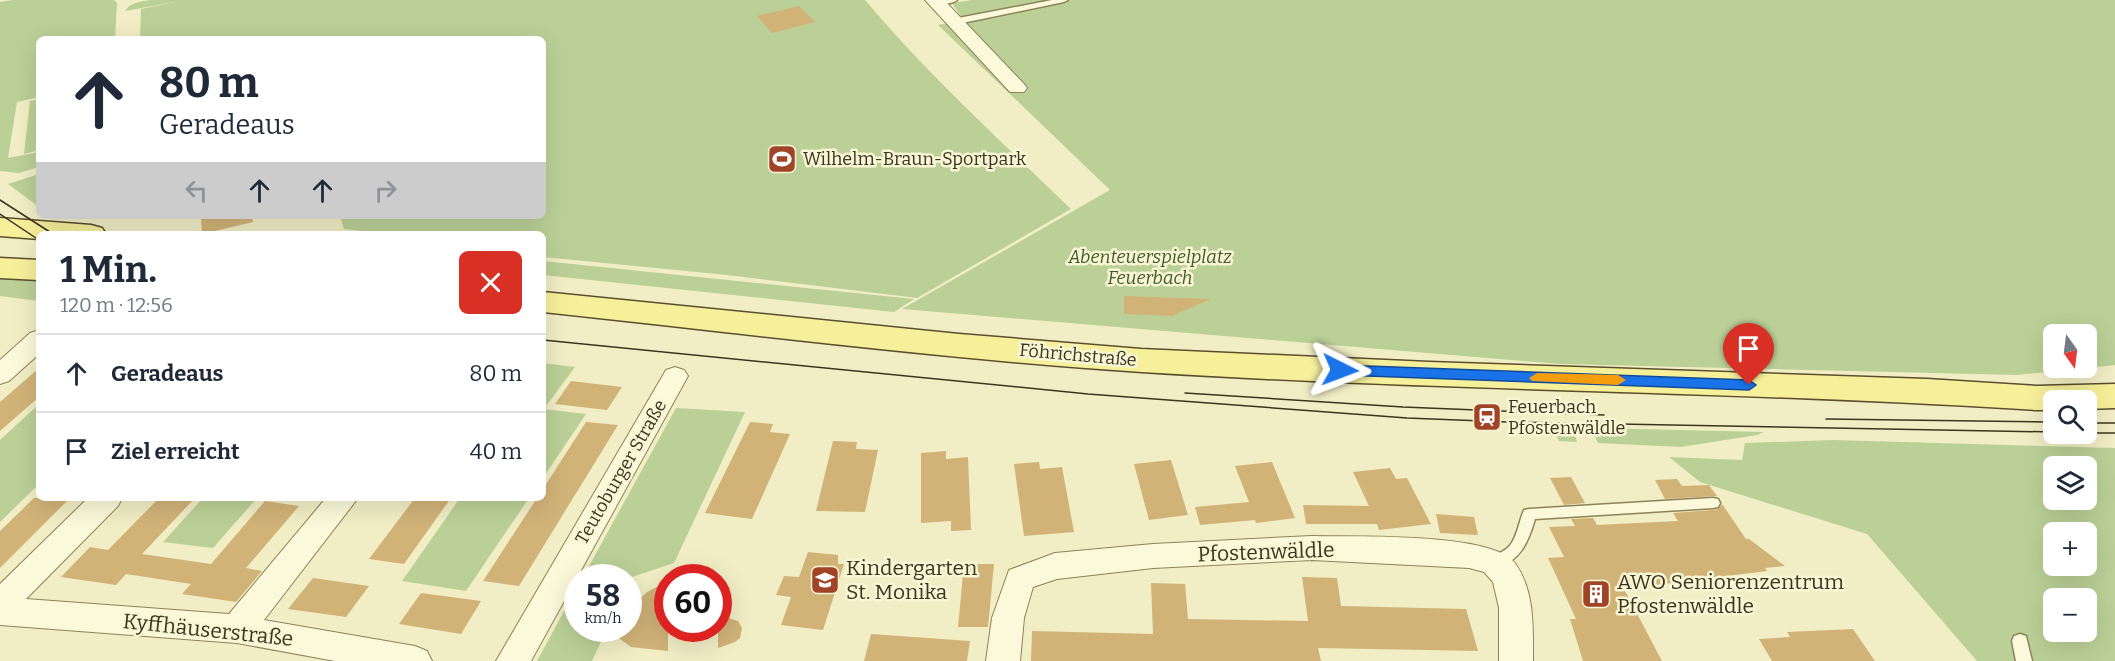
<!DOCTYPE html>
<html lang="de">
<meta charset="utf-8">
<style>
:root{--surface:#fff;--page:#f2f2f3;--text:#1f2937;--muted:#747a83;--line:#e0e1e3}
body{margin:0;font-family:Bitter,serif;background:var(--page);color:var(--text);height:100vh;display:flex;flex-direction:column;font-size:22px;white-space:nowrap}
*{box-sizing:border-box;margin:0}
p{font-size:20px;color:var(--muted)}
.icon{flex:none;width:33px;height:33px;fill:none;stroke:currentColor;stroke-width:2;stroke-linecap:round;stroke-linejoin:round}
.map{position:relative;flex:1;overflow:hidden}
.sheet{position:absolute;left:36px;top:231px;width:510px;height:270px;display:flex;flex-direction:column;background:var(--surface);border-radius:9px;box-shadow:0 6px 24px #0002}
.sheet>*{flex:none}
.banner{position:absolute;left:36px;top:36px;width:510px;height:183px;border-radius:9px;box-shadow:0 6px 24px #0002;background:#fff;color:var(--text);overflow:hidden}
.needle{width:39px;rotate:166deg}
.tools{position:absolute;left:2043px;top:324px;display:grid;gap:12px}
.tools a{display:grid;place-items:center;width:54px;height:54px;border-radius:9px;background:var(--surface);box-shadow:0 6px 24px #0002;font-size:30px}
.speed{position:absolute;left:564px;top:564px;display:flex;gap:12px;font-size:30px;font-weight:700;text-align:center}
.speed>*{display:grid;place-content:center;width:78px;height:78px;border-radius:50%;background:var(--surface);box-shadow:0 6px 24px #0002;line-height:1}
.speed small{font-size:15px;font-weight:400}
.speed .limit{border:9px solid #d22;background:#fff;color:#111}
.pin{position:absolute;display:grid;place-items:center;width:51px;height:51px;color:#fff;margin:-62px -26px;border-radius:50% 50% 50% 0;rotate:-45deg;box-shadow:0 0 6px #0007}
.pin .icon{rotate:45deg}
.me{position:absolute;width:66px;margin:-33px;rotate:93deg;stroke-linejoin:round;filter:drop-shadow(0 0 4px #0008)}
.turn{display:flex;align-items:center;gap:21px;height:126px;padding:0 24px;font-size:27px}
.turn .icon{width:78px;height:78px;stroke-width:2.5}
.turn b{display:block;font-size:42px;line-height:51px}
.lanes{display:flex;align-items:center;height:57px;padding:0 24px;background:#0003;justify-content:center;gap:30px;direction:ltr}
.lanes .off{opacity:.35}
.round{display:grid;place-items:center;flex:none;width:63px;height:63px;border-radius:9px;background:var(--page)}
.headline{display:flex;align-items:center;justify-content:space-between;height:102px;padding:0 24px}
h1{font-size:36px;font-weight:700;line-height:45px}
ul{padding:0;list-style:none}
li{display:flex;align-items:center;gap:18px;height:78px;padding:0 24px;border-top:2px solid var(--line)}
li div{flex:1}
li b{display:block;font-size:22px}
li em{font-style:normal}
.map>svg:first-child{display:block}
.green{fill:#bbd097;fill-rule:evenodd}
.building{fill:#d1b378}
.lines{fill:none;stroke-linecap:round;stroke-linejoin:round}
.service-casing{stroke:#8d8259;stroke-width:3}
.minor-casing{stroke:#8d8259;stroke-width:2}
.primary-casing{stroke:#5b4e2e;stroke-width:3}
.service{fill:#fbf9d9;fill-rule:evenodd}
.minor{fill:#fbf9d9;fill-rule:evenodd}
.primary{fill:#f6f09b;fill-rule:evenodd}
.tram{stroke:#3c341e;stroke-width:1.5}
.route{fill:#1a73e8;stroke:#114b97;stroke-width:1.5}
.slow{fill:#f59e0b}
.labels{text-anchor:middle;stroke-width:5;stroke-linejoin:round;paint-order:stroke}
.poi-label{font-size:18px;fill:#3c341e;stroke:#f8f6d5;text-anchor:start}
.park-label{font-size:18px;font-style:italic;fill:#3f5a23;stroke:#f8f6d5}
.street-label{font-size:18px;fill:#3c341e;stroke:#f8f6d5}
.near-street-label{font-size:21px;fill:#3c341e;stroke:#f8f6d5}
.near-poi-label{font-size:21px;fill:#3c341e;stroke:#f8f6d5;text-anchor:start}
</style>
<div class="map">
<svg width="2115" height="661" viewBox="0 0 2115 661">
<rect width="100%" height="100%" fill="#f1eec5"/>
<!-- green -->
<path class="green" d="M13,0H114L117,3L115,39H39V97L17,102L8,158L39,152V167L19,173L0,171V2Z
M150,0H865C928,75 1001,141 1071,209L917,298L727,275L543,257V234H387L344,229L340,216H543V39H140L141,9L180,1L125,11C130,2 141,2 150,0Z
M972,0H1051L962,18L952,3Z
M1072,0H2115V365L2016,375L1560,364L902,309L1110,190L938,25ZM2054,334H2086V368H2054Z
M39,99V150L24,154L30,101Z
M39,174V207L8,184Z
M543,261L914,299L894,312L543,275Z
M0,275L39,277V301L0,296Z
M543,363L575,367L544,409L586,414L543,478Z
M39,404V484L0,522V440Z
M676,408L745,412L674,563L632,577L629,584L628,578L583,577Z
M1553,427L1764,432L1757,435L1681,447L1598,443L1594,435H1575L1577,442L1559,441Z
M1833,440L2115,448V661H1977L1867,534L1700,482L1669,457L1742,460L1745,443ZM2054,466H2086V500H2054ZM2054,532H2086V566H2054ZM2054,598H2086V632H2054Z
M203,498H257L213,548L163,542Z
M460,498H529L466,591L402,581Z
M577,587L578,628L607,629L592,661H537Z"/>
<!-- building -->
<path class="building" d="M799,6L815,22L772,33L757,16Z
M201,216H252L253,222L202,234Z
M1124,296L1211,299L1172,316L1124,314Z
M39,368V397L0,431V402Z
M571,381L622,387L607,410L555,404Z
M586,422L618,425L519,586L483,581L537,498H543V489Z
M750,422L773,424L770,432L790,434L752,519L705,513Z
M833,441L857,442L856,449L878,450L865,512L816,511Z
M946,451V459L968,457L971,530L951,531V521L921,523V453Z
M1171,460L1188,515L1149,520L1134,464Z
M1039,462L1040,469L1062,467L1074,532L1024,536L1014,464Z
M1272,462L1295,518L1256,523L1255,520L1200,525L1195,507L1249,502L1235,466Z
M1390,468L1396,479L1407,478L1431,524L1379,530L1377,524H1306L1303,505L1369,506L1353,472Z
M1571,477L1585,503L1564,505L1550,478Z
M1677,479L1682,486L1709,485L1717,496L1665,499L1655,480Z
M34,498H70L0,568V531Z
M159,498H195L142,554L211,564L265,501L299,506L246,568L262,571L236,602L182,594L191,584L126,574L116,585L61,577L90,547L108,550Z
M415,498H451L404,564L369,559Z
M1722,504L1746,539H1749L1785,566L1765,568L1767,571L1624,589L1662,661H1583L1570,619H1576L1548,558L1564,557L1549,527L1575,526L1571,519L1593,518L1597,525L1678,521L1673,513L1713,510L1718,509Z
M1436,514L1474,517L1478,535L1440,533Z
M808,552L838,555V564H844L823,630L781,625L791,597L776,595L784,576L799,577Z
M964,564H994L988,627H958Z
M1302,577L1337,578L1341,606L1466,609L1478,651L1318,648L1321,661H1031L1032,631L1153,634L1151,583L1185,584L1188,619L1308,621Z
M313,578L369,586L346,617L288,609Z
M668,581V651L631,647L605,628H628V616L636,602L647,592Z
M421,593L481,601L461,634L399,624Z
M718,615L738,621L742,628L740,638L735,642L718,648Z
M1853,629L1875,661H1772L1759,639L1790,637L1787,632Z
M871,634L970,641L967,661H864Z"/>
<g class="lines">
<!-- service casing -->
<g class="service-casing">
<path id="service" d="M934,0H957C952,4 937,6 932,2Z
M1052,0H1068L1064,2L953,25L949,22L953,19Z
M1713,498L1718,499L1720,503L1718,507L1713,508L1535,519C1528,543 1520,561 1495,569L1490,567L1488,563C1493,554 1505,553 1511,544C1518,534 1519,521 1524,510L1529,509Z
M2020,634L2026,636L2032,661H2016L2012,641L2014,636Z"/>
</g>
<!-- minor casing -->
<g class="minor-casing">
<path id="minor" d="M925,0H944L1024,84L1027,88L1024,92H1010Z
M39,330V354L9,381L0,384V360L30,333Z
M675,367L684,370L688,376L531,661H496L666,370Z
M88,498H122L118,506L26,599L229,614L326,498H358L264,620L415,646L427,651L432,661H335L237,643L0,625V584Z
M1312,536C1352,537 1492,532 1515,563C1535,591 1533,628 1533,661H1499V608L1493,582L1484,572L1469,568L1312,560L1153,568L1057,579L1033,587L1024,618L1020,661H986L992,618L1009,570L1055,553L1153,544Z"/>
</g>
<!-- primary casing -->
<g class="primary-casing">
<path id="primary" d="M0,218L91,225L102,228L106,234H39V239L0,236Z
M0,258L39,260V280L0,278Z
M543,292L959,334L1141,349L1429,362L1927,379L2037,386L2115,384V408L2086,409V400H2054V410H2037C1739,391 1440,391 1142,372C942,359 742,333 543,312Z"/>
</g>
<!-- service -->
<use href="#service" class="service"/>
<!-- minor -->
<use href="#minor" class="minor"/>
<!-- primary -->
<use href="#primary" class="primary"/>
<!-- tram -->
<path class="tram" d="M0,200L53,234
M0,214L39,240
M543,340L1088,394L1407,418L1508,422L2054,432
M1185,393L1403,407L1604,415
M1826,419L2054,422
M2086,423H2115
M2086,433H2115"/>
</g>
<!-- route -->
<path class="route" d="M1340,365L1749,380L1756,385L1749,390L1340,375L1333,370Z"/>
<!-- slow -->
<path class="slow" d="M1537,373L1618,375L1626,380L1618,385L1532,381L1529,378Z"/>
<!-- icons -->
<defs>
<g id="stadium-square" transform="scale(1.5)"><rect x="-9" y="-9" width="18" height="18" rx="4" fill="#a04326" stroke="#f8f6d5"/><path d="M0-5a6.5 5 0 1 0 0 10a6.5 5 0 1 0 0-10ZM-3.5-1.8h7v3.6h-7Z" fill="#fff"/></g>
<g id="station-square" transform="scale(1.5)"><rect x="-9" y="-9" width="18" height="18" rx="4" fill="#a04326" stroke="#f8f6d5"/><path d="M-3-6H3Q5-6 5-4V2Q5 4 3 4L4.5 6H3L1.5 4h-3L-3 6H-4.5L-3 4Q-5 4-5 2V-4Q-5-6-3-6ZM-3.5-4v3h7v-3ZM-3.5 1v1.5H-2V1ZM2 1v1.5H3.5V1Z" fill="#fff"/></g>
<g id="school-square" transform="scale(1.5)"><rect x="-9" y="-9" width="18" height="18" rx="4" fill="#a04326" stroke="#f8f6d5"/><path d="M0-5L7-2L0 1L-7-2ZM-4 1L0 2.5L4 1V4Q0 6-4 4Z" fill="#fff"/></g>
<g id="building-square" transform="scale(1.5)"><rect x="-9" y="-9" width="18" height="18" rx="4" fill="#a04326" stroke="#f8f6d5"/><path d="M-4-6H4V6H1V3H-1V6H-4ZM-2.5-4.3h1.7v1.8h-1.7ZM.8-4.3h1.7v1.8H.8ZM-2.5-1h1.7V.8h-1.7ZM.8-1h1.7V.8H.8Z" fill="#fff"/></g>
</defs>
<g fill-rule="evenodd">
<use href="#stadium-square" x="782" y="159"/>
<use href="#station-square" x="1487" y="417"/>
<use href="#school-square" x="825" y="580"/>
<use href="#building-square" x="1596" y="594"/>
</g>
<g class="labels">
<!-- poi labels -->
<g class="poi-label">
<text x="803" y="165">Wilhelm-Braun-Sportpark</text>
<text x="1508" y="413">Feuerbach<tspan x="1508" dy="21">Pfostenwäldle</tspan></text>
</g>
<!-- park labels -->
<g class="park-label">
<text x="1150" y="263">Abenteuerspielplatz<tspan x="1150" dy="21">Feuerbach</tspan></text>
</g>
<!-- street labels -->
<g class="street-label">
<text transform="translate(1078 355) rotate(5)" y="6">Föhrichstraße</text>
<text transform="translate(621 472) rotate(-60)" y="6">Teutoburger Straße</text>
</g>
<!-- near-street labels -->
<g class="near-street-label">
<text transform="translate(1266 552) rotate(-2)" y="7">Pfostenwäldle</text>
<text transform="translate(208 630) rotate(6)" y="7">Kyffhäuserstraße</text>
</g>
<!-- near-poi labels -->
<g class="near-poi-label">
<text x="846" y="575">Kindergarten<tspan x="846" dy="24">St. Monika</tspan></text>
<text x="1617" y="589">AWO Seniorenzentrum<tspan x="1617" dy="24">Pfostenwäldle</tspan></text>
</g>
</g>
</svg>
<div class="tools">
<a><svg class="needle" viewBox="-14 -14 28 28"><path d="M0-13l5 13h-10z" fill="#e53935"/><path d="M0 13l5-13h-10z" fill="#747a83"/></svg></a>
<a><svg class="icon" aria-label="search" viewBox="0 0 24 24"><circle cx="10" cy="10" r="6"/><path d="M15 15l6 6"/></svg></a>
<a><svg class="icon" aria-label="layers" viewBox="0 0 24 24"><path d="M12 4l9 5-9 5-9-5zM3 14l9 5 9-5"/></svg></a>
<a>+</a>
<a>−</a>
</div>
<div class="speed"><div>58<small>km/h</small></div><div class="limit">60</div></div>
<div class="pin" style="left:1749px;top:385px;background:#d93025"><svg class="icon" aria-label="arrive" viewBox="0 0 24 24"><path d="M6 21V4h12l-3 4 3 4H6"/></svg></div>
<svg class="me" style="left:1340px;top:370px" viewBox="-20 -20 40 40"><path d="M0-17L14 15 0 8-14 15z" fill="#1a73e8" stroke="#fff" stroke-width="4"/></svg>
<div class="banner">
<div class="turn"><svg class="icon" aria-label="ahead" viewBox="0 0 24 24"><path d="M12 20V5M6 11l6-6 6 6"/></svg><div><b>80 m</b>Geradeaus</div></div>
<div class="lanes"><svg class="icon off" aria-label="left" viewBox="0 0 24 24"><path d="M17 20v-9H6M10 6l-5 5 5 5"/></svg><svg class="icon" aria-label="ahead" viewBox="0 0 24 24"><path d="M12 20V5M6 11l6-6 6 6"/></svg><svg class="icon" aria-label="ahead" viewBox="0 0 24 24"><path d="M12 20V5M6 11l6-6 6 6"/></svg><svg class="icon off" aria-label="right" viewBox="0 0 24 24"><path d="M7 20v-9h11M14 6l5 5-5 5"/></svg></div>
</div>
<section class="sheet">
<div class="headline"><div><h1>1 Min.</h1><p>120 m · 12:56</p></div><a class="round" style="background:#d93025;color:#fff"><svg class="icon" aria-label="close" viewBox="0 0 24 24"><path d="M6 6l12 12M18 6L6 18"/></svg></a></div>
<ul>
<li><svg class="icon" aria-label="ahead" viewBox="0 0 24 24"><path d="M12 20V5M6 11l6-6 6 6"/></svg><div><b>Geradeaus</b></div><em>80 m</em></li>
<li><svg class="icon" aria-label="arrive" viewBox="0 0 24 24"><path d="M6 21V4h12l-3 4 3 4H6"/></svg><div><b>Ziel erreicht</b></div><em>40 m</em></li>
</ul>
</section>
</div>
